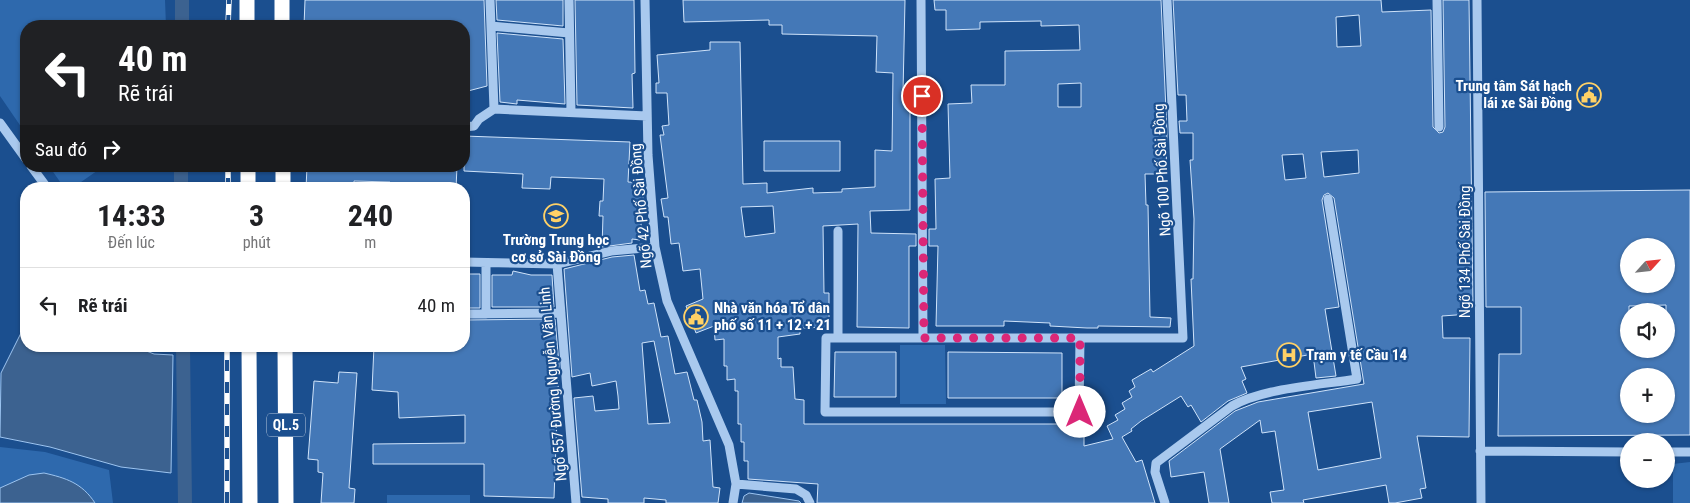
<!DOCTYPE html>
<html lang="vi">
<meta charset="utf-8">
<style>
:root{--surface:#fff;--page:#f6f6f6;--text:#202124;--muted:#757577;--line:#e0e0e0}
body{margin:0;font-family:"Roboto Condensed",sans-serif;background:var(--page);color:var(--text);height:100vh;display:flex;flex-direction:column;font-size:19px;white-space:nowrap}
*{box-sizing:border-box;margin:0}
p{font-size:16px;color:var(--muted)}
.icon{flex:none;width:28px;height:28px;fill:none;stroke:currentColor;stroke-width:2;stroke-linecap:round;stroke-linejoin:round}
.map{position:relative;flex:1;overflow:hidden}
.details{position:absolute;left:20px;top:182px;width:450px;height:170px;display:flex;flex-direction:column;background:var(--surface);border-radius:20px;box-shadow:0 1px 4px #0004}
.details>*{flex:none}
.hud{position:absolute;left:20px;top:20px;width:450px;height:152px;border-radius:20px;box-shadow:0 1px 4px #0004;background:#202124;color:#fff;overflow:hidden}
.needle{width:32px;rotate:63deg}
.controls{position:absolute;left:1620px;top:238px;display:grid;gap:10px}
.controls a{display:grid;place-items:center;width:55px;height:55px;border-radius:50%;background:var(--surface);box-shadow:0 1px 4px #0004;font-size:25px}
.pin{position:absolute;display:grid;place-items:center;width:42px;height:42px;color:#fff;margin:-21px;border:2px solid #fff;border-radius:50%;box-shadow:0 1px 5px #0007}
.me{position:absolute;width:55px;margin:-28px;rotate:0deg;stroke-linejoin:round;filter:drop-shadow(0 0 4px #0008)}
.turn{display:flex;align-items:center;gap:18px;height:105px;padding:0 15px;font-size:22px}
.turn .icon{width:65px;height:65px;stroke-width:2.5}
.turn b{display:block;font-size:35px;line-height:42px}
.then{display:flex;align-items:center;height:48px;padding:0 15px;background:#0003;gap:10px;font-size:19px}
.eta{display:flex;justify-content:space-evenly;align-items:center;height:85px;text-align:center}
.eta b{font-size:30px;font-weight:700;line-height:35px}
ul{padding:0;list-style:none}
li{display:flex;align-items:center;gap:15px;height:75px;padding:0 15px;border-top:1px solid var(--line)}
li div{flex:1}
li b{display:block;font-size:19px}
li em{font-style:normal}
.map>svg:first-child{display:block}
.green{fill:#2e69ad}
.water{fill:#3c6290;stroke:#9cc4f0}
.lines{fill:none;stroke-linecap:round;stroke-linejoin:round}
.canal{stroke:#3c6290;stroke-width:14}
.building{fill:#4478b7;stroke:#cfe3fa;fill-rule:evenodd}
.minor{stroke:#a9c9ee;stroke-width:9}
.highway{stroke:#fff;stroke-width:15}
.rail-casing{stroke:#fff;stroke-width:5.5}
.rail{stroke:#1b4f8f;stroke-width:4;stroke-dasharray:11;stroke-linecap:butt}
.route{stroke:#db2777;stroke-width:9;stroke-dasharray:0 16.2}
.labels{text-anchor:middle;stroke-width:4.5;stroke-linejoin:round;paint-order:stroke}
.shield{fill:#1b4f8f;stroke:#bbcadd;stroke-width:1}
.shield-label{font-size:14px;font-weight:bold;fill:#fff}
.poi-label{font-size:15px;font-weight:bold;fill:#fff;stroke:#1b4f8f;text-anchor:start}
.street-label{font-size:15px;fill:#fff;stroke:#1b4f8f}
</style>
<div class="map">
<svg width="1690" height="503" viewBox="0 0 1690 503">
<rect width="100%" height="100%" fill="#1b4f8f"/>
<!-- green -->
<path class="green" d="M0,0H165L166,26H26V134L0,96Z
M49,166H104L71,189H65Z
M900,345H945L946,404H900Z
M0,447L45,452L109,470L113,503H0Z
M1690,462V503H1673V464Z
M387,495H470V503H387Z"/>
<!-- water -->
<path class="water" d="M26,323V346H134L154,354L173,355L171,473L121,467L50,447L0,437L1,373Z
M44,473C66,478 82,483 95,503H0V488L29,475Z
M749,493L799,501L801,503H742L744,496Z"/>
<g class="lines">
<!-- canal -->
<path class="canal" d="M182,26V0
M181,189V166
M183,346L185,503"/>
</g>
<!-- building -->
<path class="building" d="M305,0H484L487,86L468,91L464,75V26H452L451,22L420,23V26H304Z
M496,0H563V26L497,20Z
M575,0H634L635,73L632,74L633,108L577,105Z
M683,0H905L903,93H910V210L870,211L871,233L916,234V246H909V328L857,327L858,224L823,226L824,293H829V327L800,328V334L778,337V359L781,358V367H793L795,399L804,400V424H1084V446L1113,439L1107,426L1118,420L1115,415L1125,409L1122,403L1132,397L1129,391L1135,387L1132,380L1151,369L1153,372L1194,346L1191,279H1193L1194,219L1190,160H1193V133H1180L1179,121H1187L1186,95H1178L1173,0H1381L1382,12L1431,10L1433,127L1439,133L1443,132L1445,127L1443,0H1469L1473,307H1470V314L1442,316L1443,338H1470L1469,437L1417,436L1426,488L1420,489L1422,498L1395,503H1389L1386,485L1303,500L1304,503H1272L1270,492L1284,490L1275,431L1262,433L1260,420L1220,449L1229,503H1209L1204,472L1171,477L1169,461L1235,411L1258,402L1364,384L1334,198L1328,193L1324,195L1322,200L1339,307L1325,309L1336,376L1316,378L1313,354L1241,367L1246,379L1242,381L1247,393L1228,401L1201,422L1191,405L1188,407L1181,396L1141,421L1131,429L1132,431L1122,437L1136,462L1142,460L1155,503H817L818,484L748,479V461H744V442H741V424H738V391H735V379L727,380V366H724V339L715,340L714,326L696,333L686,306L703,299L700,269L683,271L679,243L671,244L668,217H664L661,199L668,198L660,135H664L662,126L669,125L667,93H656V83H659L657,55L710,50V42H740L743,184L767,183V193L813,188V193L842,192V189L875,187V150L892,151L893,73L876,72L877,36L782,34V25H769V20L684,22ZM1359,15L1361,46L1337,47L1336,17ZM1358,150L1359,173L1324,177L1321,152ZM1303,154L1306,178L1285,180L1282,155ZM773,206L775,233L745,237L741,207ZM1372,402L1381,458L1318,470L1308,412Z
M934,0H1161L1167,133L1166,174H1145L1146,205H1148L1150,317L1171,318L1170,327L1098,326V328H1087L1050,326V323L1004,321V326H936L938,246H929V229H936L935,179L950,178L948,104L972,103L971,85H1005V51L1080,50L1079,25L1041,26V21L980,22V29L946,30V10H935ZM1081,83V107H1058V84Z
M497,33L563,39L565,104L517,100V104L500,102Z
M464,136L630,142L628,182L644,183L640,240L632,239V243L602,247L603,216H599L600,201H603L604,179L551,177L550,189L522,188L523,174L464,171Z
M764,141H840V171H764Z
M307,166H358V169L395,170V166H457L456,189H390V182L354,181V189H306Z
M1690,190V435L1498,436L1499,354H1521V307H1486L1485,192ZM1629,246H1666V284H1629ZM1666,305V349H1629V306ZM1629,376H1666V414H1629Z
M634,255L640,291L645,290L648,304L654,303L661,337L668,336L675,374L687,372L694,400H697L702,422L703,441L710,440L713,487L720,488L718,503H666V500L644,498V503H608V499L582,497L574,398L593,396L595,411L619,409L618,396L616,381L592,386L590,373L572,377L564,269L612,257ZM654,341L670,423L648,424L642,343Z
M513,271L531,275H552L554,307H492V275H512Z
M464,274H480V308H464Z
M555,319L559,364L554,498L484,496V464H373V444L465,443V415L399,418L398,392L372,390L374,346H464V320Z
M835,352H896V397H834Z
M948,352L1062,353V398H948Z
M339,372L357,373L349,488L355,489L354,503H321L323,473L318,472V460L308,459L314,381L338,383Z"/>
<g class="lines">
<!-- minor -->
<path class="minor" d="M490,0L494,109
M569,0L571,112
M645,0L648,155L655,247L667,301L729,445L736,484L733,503
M921,0L923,338
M1437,0L1439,127
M1477,0L1481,503
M491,26L569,33
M0,123L26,159
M464,127L474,126L479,119L494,109L647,116
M31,166L48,189
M464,262L557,264L611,251L655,247
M486,263V314
M557,264L576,503
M464,314L561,313
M838,338V231
M1080,338L1079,412H825L826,338H1183L1167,0
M1480,451L1629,452
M1666,452H1690
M736,484L796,489L806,495L810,503
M1165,503L1155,472L1156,463L1232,406C1264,388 1320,385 1357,379L1328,199"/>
<!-- highway -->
<path class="highway" d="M247,0V26
M282,0V26
M248,166V189
M283,166V189
M249,346L250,503
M285,346L286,503"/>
<!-- rail casing -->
<g class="rail-casing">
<path id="rail" d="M228,26L229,0
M228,189V166
M227,503V346"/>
</g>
<!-- rail -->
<use href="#rail" class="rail"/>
</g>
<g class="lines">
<!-- route -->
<path class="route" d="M922,96L924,338H1080V412"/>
</g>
<!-- icons -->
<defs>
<g id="civic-ring" transform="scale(1.25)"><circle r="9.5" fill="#1b4f8f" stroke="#ffd166" stroke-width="1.5"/><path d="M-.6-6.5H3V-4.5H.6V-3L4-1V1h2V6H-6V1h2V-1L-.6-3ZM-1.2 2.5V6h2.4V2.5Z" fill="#ffd166"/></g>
<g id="school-ring" transform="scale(1.25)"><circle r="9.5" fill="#1b4f8f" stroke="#ffd166" stroke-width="1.5"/><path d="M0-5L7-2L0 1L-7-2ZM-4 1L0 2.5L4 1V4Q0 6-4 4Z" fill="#ffd166"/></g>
<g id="hospital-ring" transform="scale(1.25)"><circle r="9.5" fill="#1b4f8f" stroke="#ffd166" stroke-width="1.5"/><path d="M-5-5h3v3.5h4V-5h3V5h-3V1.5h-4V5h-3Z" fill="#ffd166"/></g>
</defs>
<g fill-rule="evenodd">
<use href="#civic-ring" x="1589" y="95"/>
<use href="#school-ring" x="556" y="216"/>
<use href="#civic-ring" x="696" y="317"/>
<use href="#hospital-ring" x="1289" y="355"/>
</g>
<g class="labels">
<!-- shield labels -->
<rect class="shield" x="267" y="413.5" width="38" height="23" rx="4"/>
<g class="shield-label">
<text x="286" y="430">QL.5</text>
</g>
<!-- poi labels -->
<g class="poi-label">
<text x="1572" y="91" text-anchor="end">Trung tâm Sát hạch<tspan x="1572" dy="17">lái xe Sài Đồng</tspan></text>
<text x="556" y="245" text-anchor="middle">Trường Trung học<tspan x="556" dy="17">cơ sở Sài Đồng</tspan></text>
<text x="714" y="313">Nhà văn hóa Tổ dân<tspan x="714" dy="17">phố số 11 + 12 + 21</tspan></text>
<text x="1306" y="360">Trạm y tế Cầu 14</text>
</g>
<!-- street labels -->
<g class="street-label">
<text transform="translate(1162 170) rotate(-93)" y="5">Ngõ 100 Phố Sài Đồng</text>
<text transform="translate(641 206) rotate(-95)" y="5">Ngõ 42 Phố Sài Đồng</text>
<text transform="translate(1465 252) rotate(-90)" y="5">Ngõ 134 Phố Sài Đồng</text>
<text transform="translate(553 384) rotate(-95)" y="5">Ngõ 557 Đường Nguyễn Văn Linh</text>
</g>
</g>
</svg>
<div class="controls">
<a><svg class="needle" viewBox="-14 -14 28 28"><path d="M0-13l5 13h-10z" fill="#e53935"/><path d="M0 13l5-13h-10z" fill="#757577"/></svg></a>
<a><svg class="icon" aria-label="sound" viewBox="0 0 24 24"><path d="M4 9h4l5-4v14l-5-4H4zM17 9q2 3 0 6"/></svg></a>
<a>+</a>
<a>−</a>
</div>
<div class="pin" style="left:922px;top:96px;background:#d93025"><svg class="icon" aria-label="arrive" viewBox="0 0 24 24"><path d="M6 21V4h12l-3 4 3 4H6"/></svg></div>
<svg class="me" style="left:1080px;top:412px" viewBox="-20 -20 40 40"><circle r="19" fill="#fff"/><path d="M0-13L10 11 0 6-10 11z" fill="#db2777"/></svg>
<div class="hud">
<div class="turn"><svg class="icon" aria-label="left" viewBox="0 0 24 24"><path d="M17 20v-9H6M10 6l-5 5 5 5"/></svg><div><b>40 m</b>Rẽ trái</div></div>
<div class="then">Sau đó<svg class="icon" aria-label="right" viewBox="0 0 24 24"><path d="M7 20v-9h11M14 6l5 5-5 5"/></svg></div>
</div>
<section class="details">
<div class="eta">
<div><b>14:33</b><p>Đến lúc</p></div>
<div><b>3</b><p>phút</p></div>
<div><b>240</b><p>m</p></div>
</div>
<ul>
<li><svg class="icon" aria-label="left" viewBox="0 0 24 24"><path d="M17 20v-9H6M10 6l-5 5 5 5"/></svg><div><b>Rẽ trái</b></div><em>40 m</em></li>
</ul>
</section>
</div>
